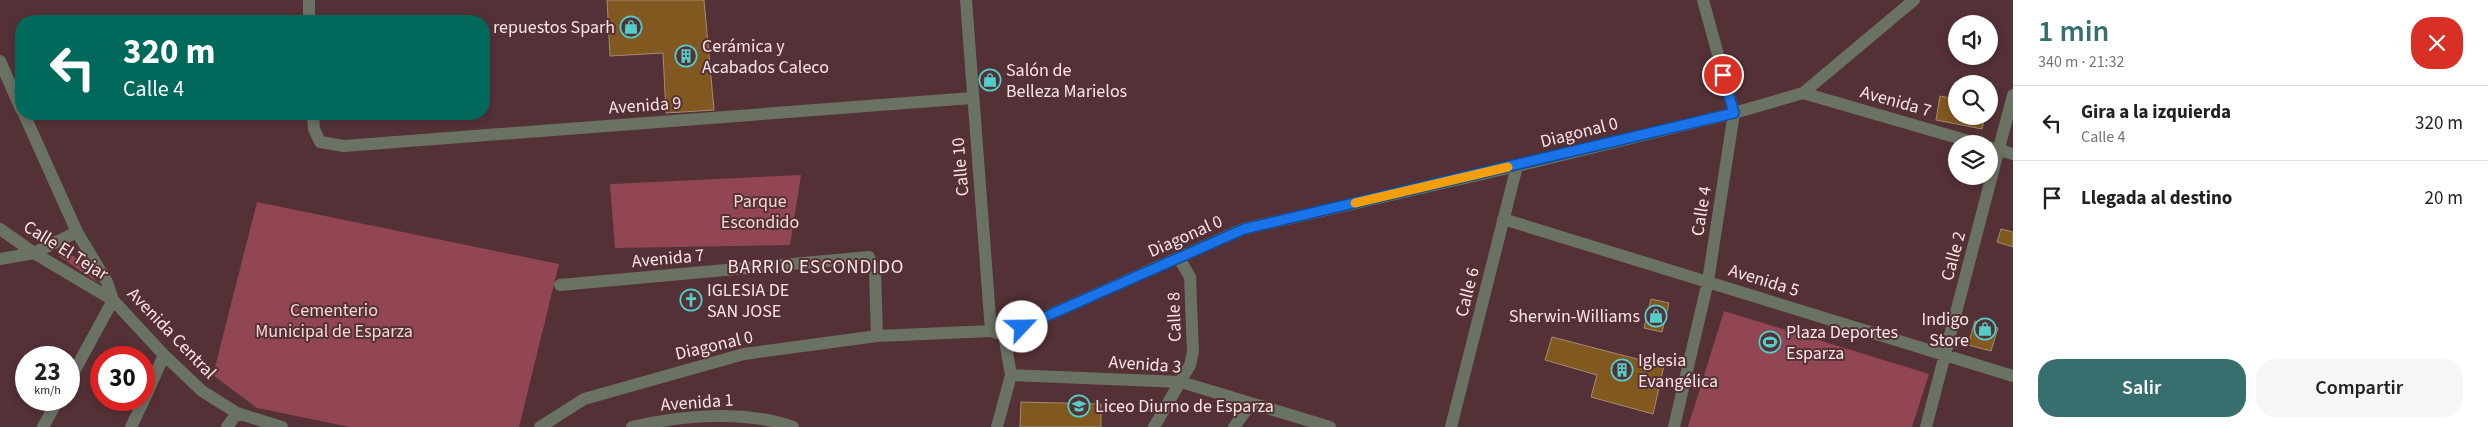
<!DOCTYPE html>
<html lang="es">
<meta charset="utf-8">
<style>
:root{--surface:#fff;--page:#f6f6f6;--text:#202124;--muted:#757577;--line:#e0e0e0;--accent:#376e6e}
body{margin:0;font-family:"Source Sans 3",sans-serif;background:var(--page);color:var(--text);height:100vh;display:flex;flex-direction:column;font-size:19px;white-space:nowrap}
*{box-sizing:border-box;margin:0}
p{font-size:16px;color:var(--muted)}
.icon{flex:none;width:28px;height:28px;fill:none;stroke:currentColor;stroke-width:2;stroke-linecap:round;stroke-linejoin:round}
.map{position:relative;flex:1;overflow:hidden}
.panel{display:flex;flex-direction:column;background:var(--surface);width:475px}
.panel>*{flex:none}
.hud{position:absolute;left:15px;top:15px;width:475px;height:105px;border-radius:20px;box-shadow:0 2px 8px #0003;background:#00695c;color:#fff;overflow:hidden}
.fabs{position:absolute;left:1948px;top:15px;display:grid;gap:10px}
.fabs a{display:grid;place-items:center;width:50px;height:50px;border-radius:50%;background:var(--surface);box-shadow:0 2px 8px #0003;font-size:25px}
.speed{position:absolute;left:15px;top:346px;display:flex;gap:10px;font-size:25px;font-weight:700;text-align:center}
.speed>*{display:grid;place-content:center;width:65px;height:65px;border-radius:50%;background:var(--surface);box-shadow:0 2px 8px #0003;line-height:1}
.speed small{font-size:12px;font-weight:400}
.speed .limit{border:8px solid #d22;background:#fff;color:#111}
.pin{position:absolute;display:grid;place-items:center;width:42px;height:42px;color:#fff;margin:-21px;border:2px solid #fff;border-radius:50%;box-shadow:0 1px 5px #0007}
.me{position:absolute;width:55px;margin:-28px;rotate:66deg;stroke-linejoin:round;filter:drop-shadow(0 0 4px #0008)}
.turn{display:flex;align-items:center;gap:18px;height:105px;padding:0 25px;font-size:22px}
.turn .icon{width:65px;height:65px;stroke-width:2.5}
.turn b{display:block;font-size:35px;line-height:42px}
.round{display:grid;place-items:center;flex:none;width:52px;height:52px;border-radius:20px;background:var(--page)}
.headline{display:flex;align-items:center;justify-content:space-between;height:85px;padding:0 25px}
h1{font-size:30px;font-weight:600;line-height:38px;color:var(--accent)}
.button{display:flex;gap:10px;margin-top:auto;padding:10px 25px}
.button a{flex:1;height:58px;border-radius:20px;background:var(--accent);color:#fff;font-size:20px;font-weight:600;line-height:58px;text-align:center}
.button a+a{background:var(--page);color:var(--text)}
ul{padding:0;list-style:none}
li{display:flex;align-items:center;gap:15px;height:75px;padding:0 25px;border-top:1px solid var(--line)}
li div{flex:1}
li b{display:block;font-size:19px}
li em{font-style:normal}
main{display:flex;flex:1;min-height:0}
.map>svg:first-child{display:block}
.green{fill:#924552}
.building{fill:#81581f;stroke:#a58c6f}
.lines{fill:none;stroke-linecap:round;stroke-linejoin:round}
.minor{stroke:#6a7264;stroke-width:12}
.route-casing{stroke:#114b97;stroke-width:12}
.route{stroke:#1a73e8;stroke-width:9}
.slow{stroke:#f59e0b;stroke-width:9}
.labels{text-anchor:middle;stroke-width:4;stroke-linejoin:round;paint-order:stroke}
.poi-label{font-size:18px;fill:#fbe4e6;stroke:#543136;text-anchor:start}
.street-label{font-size:18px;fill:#fbe4e6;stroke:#543136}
.park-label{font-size:18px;fill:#f6d6d9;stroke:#543136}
.neighbourhood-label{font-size:19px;letter-spacing:1px;fill:#fbe4e6;stroke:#543136}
</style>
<main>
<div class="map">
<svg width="2013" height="427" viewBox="0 0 2013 427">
<rect width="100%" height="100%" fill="#543136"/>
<!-- green -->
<path class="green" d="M801,175L790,245L615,248L610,184Z
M257,202L559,264L519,427H350L257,408L213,375Z
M59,256H74L98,283Z
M1724,311L1929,374L1912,427H1688Z"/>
<!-- building -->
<path class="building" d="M607,0H704L714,110L666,113L663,53L610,56Z
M1940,96L1956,99V116H1985L1982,129L1936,120Z
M2001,229L2013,232V247L1997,242Z
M1651,299L1669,303L1662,332L1644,328Z
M1975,321L1998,328L1991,351L1968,345Z
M1552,337L1664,366L1653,414L1591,397L1597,375L1545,360Z
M1021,402L1101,404V427H1020Z"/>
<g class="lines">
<!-- minor -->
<path class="minor" d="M309,0V21
M966,0L991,331
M0,61L21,109
M1803,93L1979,144
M24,114L77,232L107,282L113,300L164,355L202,391L237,413L282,427
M313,114L314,129L320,142L344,146L972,98
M1989,147L2013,154
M1503,219L2013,376
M0,229L34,253L113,300L69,381
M0,259L34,253L77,232
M560,285L869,257L875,271L877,336
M1011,375L1181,382L1330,427
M144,400L164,355
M43,427L58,400
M131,427L144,400
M227,427L237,413
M540,427L584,399L744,354L877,336L991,331L1004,335L1243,229L1517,166L1734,113L1803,93L1914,0
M632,427C681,415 746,410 793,427
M997,427L1011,375L1004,335
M1154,427L1190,365L1193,352L1190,277L1179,258
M1234,427L1250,405
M1451,427L1517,166
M1674,427L1708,281L1734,113L1703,0
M1926,427L2013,95"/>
</g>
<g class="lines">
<!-- route casing -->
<g class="route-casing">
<path id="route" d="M1022,327L1244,229L1734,113L1723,75"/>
</g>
<!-- route -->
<use href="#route" class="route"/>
<!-- slow -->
<path class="slow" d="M1355,203L1508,167"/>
</g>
<!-- icons -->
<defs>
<g id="shop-ring" transform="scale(1.125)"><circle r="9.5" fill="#543136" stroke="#54cdc8" stroke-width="1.5"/><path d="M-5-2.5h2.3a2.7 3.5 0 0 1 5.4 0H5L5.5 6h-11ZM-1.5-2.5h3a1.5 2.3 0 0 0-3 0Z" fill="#54cdc8"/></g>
<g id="building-ring" transform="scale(1.125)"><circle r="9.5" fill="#543136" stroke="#54cdc8" stroke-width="1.5"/><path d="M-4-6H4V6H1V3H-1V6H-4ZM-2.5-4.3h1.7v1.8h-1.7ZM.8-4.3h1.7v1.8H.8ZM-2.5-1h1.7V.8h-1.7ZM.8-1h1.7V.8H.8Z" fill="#54cdc8"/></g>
<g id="church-ring" transform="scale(1.125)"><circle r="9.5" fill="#543136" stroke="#54cdc8" stroke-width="1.5"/><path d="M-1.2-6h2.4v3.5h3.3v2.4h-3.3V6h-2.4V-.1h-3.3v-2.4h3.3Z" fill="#54cdc8"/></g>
<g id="stadium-ring" transform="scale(1.125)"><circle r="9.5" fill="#543136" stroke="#54cdc8" stroke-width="1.5"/><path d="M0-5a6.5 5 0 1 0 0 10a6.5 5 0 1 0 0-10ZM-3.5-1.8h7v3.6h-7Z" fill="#54cdc8"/></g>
<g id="school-ring" transform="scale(1.125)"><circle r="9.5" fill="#543136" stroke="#54cdc8" stroke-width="1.5"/><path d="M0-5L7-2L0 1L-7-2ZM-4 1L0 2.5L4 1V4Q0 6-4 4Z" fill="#54cdc8"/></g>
</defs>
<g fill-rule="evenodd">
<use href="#shop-ring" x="631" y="27"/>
<use href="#building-ring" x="686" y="56"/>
<use href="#shop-ring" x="990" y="80"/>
<use href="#church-ring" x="691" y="300"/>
<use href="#shop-ring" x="1656" y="316"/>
<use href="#shop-ring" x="1985" y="329"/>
<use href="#stadium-ring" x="1770" y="342"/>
<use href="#building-ring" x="1622" y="370"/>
<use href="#school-ring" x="1079" y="406"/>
</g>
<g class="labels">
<!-- poi labels -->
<g class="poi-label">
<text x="615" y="33" text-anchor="end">repuestos Sparh</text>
<text x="702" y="52">Cerámica y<tspan x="702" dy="21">Acabados Caleco</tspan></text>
<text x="1006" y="76">Salón de<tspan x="1006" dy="21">Belleza Marielos</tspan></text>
<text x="707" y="296">IGLESIA DE<tspan x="707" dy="21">SAN JOSE</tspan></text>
<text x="1640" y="322" text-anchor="end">Sherwin-Williams</text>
<text x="1969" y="325" text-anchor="end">Indigo<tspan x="1969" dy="21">Store</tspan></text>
<text x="1786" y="338">Plaza Deportes<tspan x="1786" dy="21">Esparza</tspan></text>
<text x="1638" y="366">Iglesia<tspan x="1638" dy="21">Evangélica</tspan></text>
<text x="1095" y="412">Liceo Diurno de Esparza</text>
</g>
<!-- street labels -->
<g class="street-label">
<text transform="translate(1896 101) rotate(16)" y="6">Avenida 7</text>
<text transform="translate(645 105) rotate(-4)" y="6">Avenida 9</text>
<text transform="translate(1579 132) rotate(-14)" y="6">Diagonal 0</text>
<text transform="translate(960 167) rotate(-95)" y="6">Calle 10</text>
<text transform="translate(1701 211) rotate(-81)" y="6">Calle 4</text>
<text transform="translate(1185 236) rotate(-24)" y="6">Diagonal 0</text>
<text transform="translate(66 250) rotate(32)" y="6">Calle El Tejar</text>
<text transform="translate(1953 256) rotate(-75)" y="6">Calle 2</text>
<text transform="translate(668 258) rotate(-5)" y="6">Avenida 7</text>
<text transform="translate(1764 280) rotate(17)" y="6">Avenida 5</text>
<text transform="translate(1467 292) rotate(-76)" y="6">Calle 6</text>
<text transform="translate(1174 317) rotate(-92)" y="6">Calle 8</text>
<text transform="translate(172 333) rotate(46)" y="6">Avenida Central</text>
<text transform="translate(714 345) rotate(-13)" y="6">Diagonal 0</text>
<text transform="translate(1145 364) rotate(4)" y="6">Avenida 3</text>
<text transform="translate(697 402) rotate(-4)" y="6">Avenida 1</text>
</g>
<!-- park labels -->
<g class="park-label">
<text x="760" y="207">Parque<tspan x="760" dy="21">Escondido</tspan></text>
<text x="334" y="316">Cementerio<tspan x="334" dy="21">Municipal de Esparza</tspan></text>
</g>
<!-- neighbourhood labels -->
<g class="neighbourhood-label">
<text x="816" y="273">BARRIO ESCONDIDO</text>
</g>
</g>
</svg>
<div class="fabs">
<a><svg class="icon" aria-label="sound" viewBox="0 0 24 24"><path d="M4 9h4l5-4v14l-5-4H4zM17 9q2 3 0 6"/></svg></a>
<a><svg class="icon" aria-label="search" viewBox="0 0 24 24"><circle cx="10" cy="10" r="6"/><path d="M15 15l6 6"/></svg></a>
<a><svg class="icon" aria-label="layers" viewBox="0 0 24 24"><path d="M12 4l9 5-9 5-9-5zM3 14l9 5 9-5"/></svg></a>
</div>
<div class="speed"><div>23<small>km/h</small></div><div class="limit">30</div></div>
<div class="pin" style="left:1723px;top:75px;background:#d93025"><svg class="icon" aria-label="arrive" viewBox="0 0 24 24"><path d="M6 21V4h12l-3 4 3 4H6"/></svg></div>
<svg class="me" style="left:1022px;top:327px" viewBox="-20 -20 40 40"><circle r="19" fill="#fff"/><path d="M0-13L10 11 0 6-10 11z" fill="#1a73e8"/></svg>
<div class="hud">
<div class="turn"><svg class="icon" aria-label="left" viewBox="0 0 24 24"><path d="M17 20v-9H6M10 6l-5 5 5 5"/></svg><div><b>320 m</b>Calle 4</div></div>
</div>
</div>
<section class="panel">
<div class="headline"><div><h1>1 min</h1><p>340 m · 21:32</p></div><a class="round" style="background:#d93025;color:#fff"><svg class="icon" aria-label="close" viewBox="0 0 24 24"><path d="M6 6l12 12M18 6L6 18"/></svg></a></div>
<ul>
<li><svg class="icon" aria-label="left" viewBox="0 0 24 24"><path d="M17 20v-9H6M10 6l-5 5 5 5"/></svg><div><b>Gira a la izquierda</b><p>Calle 4</p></div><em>320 m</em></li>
<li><svg class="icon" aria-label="arrive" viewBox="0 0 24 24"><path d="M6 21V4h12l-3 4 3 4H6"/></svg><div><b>Llegada al destino</b></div><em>20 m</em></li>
</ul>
<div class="button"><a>Salir</a><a>Compartir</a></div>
</section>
</main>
